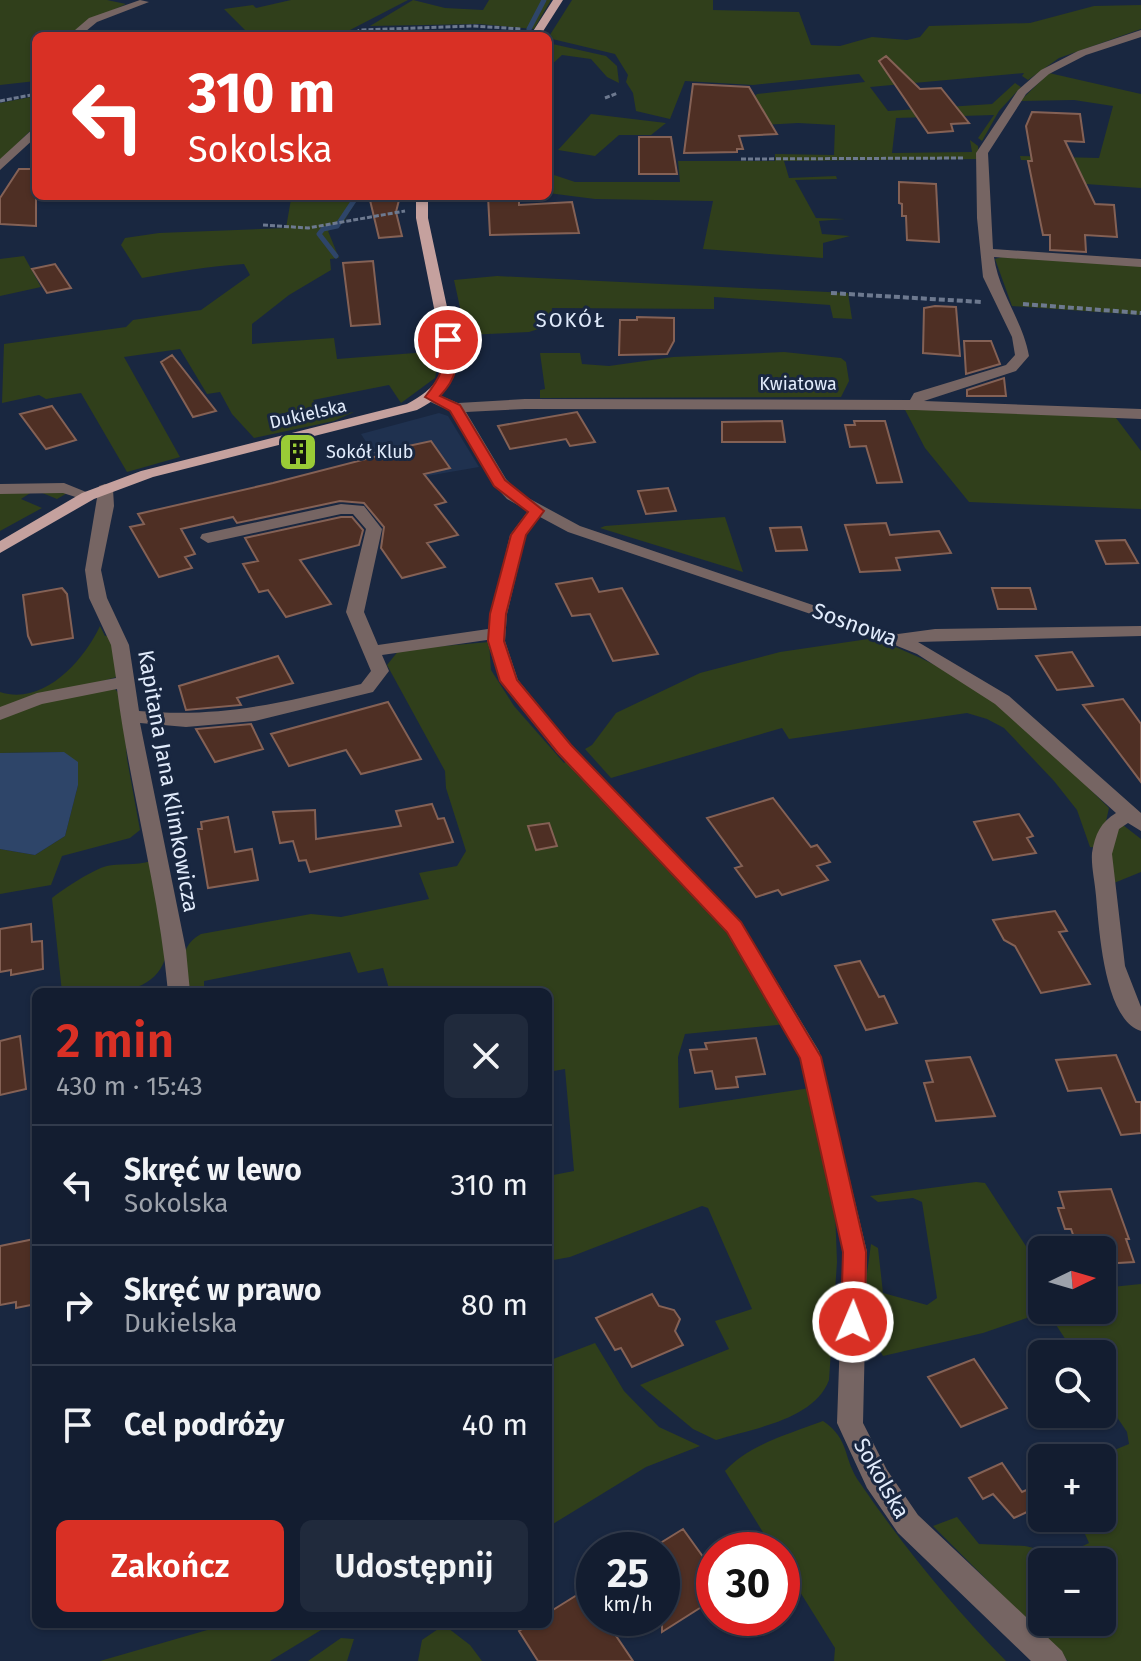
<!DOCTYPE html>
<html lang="pl">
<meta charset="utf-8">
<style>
:root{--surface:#131d30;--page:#202a3c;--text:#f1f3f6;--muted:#9da2ab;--line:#323b4c;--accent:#d93025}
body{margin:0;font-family:"Fira Sans",sans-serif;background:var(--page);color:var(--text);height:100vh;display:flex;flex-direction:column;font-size:30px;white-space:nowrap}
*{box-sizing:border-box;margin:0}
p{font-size:26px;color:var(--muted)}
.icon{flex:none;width:44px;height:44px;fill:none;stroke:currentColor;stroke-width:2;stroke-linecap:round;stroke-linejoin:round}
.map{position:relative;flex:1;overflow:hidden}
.panel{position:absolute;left:32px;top:988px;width:520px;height:640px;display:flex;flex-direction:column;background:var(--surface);border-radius:12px;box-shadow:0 2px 6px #0004,0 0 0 2px var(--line)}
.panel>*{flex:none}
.banner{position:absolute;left:32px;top:32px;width:520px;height:168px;border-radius:12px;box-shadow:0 2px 6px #0004,0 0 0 2px var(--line);background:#d93025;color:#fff;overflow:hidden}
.needle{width:52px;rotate:85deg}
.controls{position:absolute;left:1028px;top:1236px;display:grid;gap:16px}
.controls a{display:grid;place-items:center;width:88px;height:88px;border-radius:12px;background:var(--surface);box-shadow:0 2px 6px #0004,0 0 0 2px var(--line);font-size:40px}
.speed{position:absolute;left:576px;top:1532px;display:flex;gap:16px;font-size:40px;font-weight:700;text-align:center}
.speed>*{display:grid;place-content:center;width:104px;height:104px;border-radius:50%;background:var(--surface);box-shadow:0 2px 6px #0004,0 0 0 2px var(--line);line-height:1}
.speed small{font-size:20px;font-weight:400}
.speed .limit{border:12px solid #d22;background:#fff;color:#111}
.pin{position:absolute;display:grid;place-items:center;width:68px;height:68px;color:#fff;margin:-34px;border:4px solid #fff;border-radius:50%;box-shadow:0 2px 8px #0007}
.me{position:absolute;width:88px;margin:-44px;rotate:1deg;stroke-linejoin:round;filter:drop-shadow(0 0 6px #0008)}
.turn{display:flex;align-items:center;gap:28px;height:168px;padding:0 24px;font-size:36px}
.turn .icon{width:104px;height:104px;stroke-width:2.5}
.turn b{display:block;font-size:56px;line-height:68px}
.round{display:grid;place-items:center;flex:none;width:84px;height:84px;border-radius:12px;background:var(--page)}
.head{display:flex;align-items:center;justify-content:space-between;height:136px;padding:0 24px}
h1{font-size:48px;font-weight:600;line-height:60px;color:var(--accent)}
.primary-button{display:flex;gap:16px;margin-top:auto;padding:16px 24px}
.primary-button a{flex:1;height:92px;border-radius:12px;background:var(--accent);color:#fff;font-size:32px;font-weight:600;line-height:92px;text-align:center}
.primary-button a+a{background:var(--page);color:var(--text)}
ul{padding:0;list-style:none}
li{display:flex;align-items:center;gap:24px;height:120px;padding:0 24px;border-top:2px solid var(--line)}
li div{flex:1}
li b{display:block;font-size:30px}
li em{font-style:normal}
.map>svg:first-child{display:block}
.built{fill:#1f314f}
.green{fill:#303f1b;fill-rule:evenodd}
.water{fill:#2e4569}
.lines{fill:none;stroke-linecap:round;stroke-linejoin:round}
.stream{stroke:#2e4569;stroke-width:5}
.building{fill:#4e2f24;stroke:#846155;stroke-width:2}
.path-far1{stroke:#6d798f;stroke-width:3;stroke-dasharray:5 2;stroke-linecap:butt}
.path{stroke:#6d798f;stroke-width:4;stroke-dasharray:6 3;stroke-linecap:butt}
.minor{fill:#766563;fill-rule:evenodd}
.major{fill:#c5a19e;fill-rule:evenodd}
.route{fill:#d93025;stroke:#8d1f18;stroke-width:2}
.labels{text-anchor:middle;stroke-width:6;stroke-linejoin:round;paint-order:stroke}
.far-street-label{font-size:18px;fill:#e1ebfb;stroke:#192740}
.far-poi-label{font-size:18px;fill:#e1ebfb;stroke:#192740;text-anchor:start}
.far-neighbourhood-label{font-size:20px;letter-spacing:2px;fill:#e1ebfb;stroke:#192740}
.street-label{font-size:22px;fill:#e1ebfb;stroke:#192740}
</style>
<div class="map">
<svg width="1141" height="1661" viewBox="0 0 1141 1661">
<rect width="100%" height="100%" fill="#192740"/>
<!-- built -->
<path class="built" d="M439,413L448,416L479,467L392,482L361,434Z"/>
<!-- green -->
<path class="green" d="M0,0H107L126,4L80,26L70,36H36V81L0,85Z
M291,0H408L350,30L369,33V36H251L224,9L253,5L256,8Z
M413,0L445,8L483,10L489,0H551L534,29L479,24L370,26Z
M572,0H713V10L799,12L811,45L840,46L872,37L907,40L920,37L929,26L1030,23L1094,6L1141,5V29L1059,58L1028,80L1022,76L1024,73L870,87L888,111L992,104L1015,83L1021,87L999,111L982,141L978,138L994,115L896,118L892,153L972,152L970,140L978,146L979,159L784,161L789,178L836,176L837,179L795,180L816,218L845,219L819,221L822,234L850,236L823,243V258L703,249L713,201L595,199L548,193V173L575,182H680L678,161H775V154L834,155L835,125L798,123L722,127L757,94L865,82L859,74L753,85L685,81L670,119L636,111L633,93L626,82L628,75L615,54L548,38Z
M548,43L606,56L617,66L619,83L607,77L591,59L562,55L548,68Z
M1049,73L1141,94V188L1086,184L1076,162L1021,160L1020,156L1099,158L1113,106L1074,100L1020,101Z
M36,96V125L0,161V103Z
M591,114L666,123L651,135H619L595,156L558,150Z
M185,196H359L343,223L328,231L339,258L330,259L331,270L289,295L252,324V344L334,338L337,359L441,351L435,378L401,403L389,385L313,400L324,418L354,412L334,421L254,438L232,414L220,392L207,394L180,349L124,357L180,457L127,472L81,393L46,399L39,395L2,403L4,344L126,327L133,320L201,310L250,275L244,264C208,266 177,272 142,278L121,245L125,238L159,233L286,228L291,199Z
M24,256L41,287L0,296V259Z
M1002,257L1141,265V315L1012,306L995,259Z
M497,276L848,293L852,319L833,318L830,305L714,297V309L552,308L551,325L529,332L466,335L454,280Z
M784,352L841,358L846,362L849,381L841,397L540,398V390L545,389L540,353H580L582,364L609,366L673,357Z
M903,406L1113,414L1141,451V509L969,502L925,448Z
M50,488L69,492L57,499L35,490L21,499L42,508L0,531V490Z
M725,517L743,572L600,528L605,526Z
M100,626L105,636L112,635L120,676L0,711V692C43,706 83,662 100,626Z
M875,638C914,655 956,672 990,698C1032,732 1071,770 1109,808L1100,848L1090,847L1077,810L1054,781L1004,728L987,719L967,713L789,739L782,728L611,778L585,749L592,745L616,713L700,673L780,652Z
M489,642L491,670L514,706L564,763L571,759L732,936L787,1024L685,1034L678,1057L679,1108L810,1088L835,1209L837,1262L829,1380C814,1420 754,1428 716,1440L693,1429L640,1385L729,1349L715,1321L752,1309L708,1208L702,1206L570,1257L548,1261V1176L574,1171L565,1069L548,1072V992H390L383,968L358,973L350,952L204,981V992H186C184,968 177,947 201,934L311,914L341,917L429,899L419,873L457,866L466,851L446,788L445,771L387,665L399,650Z
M115,689L122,697L127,759L140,830L130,838L62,856L51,885L0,894V849L35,855L65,836L78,785L64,752L0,753V719L36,702Z
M1123,825L1141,839V872L1114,883L1111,857L1114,831Z
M151,861L165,959C151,1000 98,992 62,992L52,898C63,889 94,869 107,866C117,863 136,866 151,861Z
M976,1182L985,1183L1042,1271V1310H1102V1288L1141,1284V1661H1068L933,1526L957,1517L979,1544L1025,1546L1064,1555L1089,1543L1078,1518H1102V1458H1095L1129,1444L1127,1432L1102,1395V1354H1075L1047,1311L983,1333L883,1356L861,1317L871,1244L878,1248L883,1293L927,1305L937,1298L922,1202L913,1198L878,1202L870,1196ZM1042,1562H1102V1622H1042Z
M595,1343L624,1391L659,1427L700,1446L646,1467L548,1527V1361Z
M823,1421C851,1440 842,1458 860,1483C903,1546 952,1606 1006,1661H834L835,1648L782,1563V1550H774L725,1471C750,1444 789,1434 823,1421Z
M228,1624H331L270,1661H100Z
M444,1625L470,1645L482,1661H418L422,1640Z
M341,1638L354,1639L347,1661H308Z"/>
<!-- water -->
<path class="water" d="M64,752L78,762V785L65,836L35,855L0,849V753Z"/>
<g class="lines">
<!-- stream -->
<path class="stream" d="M529,29L544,0
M336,256L319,234L323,229L337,226L357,196"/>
</g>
<!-- building -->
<path class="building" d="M886,56L920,89L941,88L969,123L951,124L953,131L928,133L879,61Z
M693,84L749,87L777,134L739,136L743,149H737V152L684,153Z
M1032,112L1080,114L1084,142L1065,141L1095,204L1114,205L1117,237L1085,235L1086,252L1050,250V235H1043L1028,161H1032L1026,126Z
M639,137H671L677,174H639Z
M19,169H36V226L0,224V198Z
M899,182L936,184L939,242L907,240L906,216H902V204L899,203Z
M369,196H400L396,212L402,236L379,238Z
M488,196H519V205L572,202L579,233L490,235Z
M373,261L380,324L351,326L343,263Z
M55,264L71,288L47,293L32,269Z
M935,306L956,307L960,356L923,353L924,308Z
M637,317L674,318V341L667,354L619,355L620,320H637Z
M964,341H991L1000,364L966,374Z
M172,355L216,411L193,417L161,362Z
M1004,378L1006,396H967V390Z
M52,406L76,440L46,449L20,414Z
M577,412L595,442L570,446L566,439L510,449L498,426Z
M782,421L785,442H722V422Z
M854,421H885L902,482L877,483L866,446L850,447L845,425H855Z
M431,441L450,468L424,474L446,502L435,505L458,535L427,543L445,567L402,578L381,548L384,527L364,503L340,501L237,523L233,517L181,529L195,554L185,557L192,568L159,577L130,527L144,524L138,514L273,483L378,456L376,453Z
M668,488L676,511L646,514L638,491Z
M341,517H352L363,530L359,545L300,560L331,604L286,617L268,590L259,592L243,564L258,561L245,538Z
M886,523L890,535L939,531L951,553L896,558L900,570L860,572L845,525Z
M801,527L807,550L776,551L770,528Z
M1125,540L1138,563L1106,564L1096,541Z
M592,578L599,592L622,588L658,654L613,661L590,614L572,616L556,584Z
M62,588L67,594L73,638L32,645L28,636L23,595Z
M992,588H1030L1036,609H998Z
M1072,652L1093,686L1057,690L1036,656Z
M278,656L293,683L237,698L241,705L186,710L179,686Z
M1123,699L1141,724V782L1083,705Z
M388,702L421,759L361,774L346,750L289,766L271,734Z
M251,724L263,749L215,762L196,729Z
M773,798L811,847L817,845L830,862L817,866L828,880L782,895L778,890L756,897L735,868L742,866L707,818Z
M432,804L438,819L444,818L453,842L310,872L306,860L299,861L293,841L280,843L273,812L315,810L316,839L401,826L396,811Z
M1019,814L1033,836L1027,838L1036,853L993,860L974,822Z
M228,817L235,852L252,849L258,880L208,888L198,829H202L201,822Z
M549,823L557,846L536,850L528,826Z
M1055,911L1067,931L1059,932L1090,984L1041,993L1015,946L1004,940L993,920Z
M31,924L32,942L42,941L43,969L11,975V970L0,972V929Z
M860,961L879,997L884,996L897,1023L866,1030L835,966Z
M20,1036L26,1089L0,1095V1041Z
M756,1038L765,1074L736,1077L738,1087L716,1089L712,1071L695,1073L690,1050L707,1049L705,1043Z
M1116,1055L1136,1102H1141V1133L1121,1135L1101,1088L1068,1091L1056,1060Z
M970,1057L995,1116L936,1121L924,1083L933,1082L926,1061Z
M1111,1189L1129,1239H1126L1134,1262L1102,1264V1250H1086L1083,1243H1076L1071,1229H1065L1058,1208H1064L1059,1192Z
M34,1239L36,1304L16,1308V1302L0,1305V1246Z
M652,1294L659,1306L674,1310L680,1319L675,1331L683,1345L632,1367L621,1348L615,1350L596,1318Z
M974,1359L1007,1408L961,1427L928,1377Z
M1002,1463L1022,1492L1031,1488L1042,1505L1014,1518L993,1494L983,1499L969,1478Z
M683,1529L714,1572V1599L662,1632V1542Z
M585,1590L594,1603V1618H604L633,1661H538L519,1631L531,1624H548V1613Z"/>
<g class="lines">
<!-- path-far1 -->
<path class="path-far1" d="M349,36L360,30L473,26L522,29
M605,98L618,93
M0,101L36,94
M741,159L965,158
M263,225L308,228L405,211"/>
<!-- path -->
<path class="path" d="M831,293L982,302
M1023,304L1141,313"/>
<!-- minor -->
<path class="minor" d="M140,0L149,2L97,22L80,36H68L89,18Z
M1141,30V37L1086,55L1049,74L1026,94L988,153L993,249L1141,259V267L994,257C999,293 1023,321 1029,356L1016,371L924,401L1141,409V419L915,410L525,409L466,412L506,479L519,493L580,526L898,634L935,629L1141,626V636L918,642L1009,696L1141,813V831L1128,823L1119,829L1112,854L1125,966L1141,1007V1031C1104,1020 1099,928 1096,896C1095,882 1091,866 1092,853C1095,834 1101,822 1116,813L995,704L917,654L855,629L568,532L540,517L526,535L507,614L505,641L518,680L571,745L741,922L819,1051L867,1252L863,1423L887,1470L918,1515L1062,1651L1067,1661H1031L898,1533L867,1488L837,1423L843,1252L800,1057L727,932L557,753L500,681L487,640L382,655L389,671L373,692L255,721L186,727L140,723L186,950L190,992H168C159,890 130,790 117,689L42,704L0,720V707L37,693L116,678L111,645L89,598L85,570L99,486L105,484L113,489L114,506L101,570L107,598L129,645L139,711C221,718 281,703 361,684L371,671L346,612L366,529L353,514H341L208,543L200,538L202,534L341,504L364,506L382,529L364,612L378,645L488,629L510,535L528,511L507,499L493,484L450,411L426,400V394H436L458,403L525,399L910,400L914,393L1006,365L1015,355L1012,337L983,277L977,218L976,153L1018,90L1041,70L1078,51Z
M36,126V137L0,170V159Z
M64,483L96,496L88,501L63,493L0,494V484Z"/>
<!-- major -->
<path class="major" d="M553,0H563L540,36H530Z
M416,196H428V218L459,363C451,387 440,398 417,410L153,477L94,499L0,553V541L82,493L141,471L407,404C427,393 437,385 445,363L416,218Z"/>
</g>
<!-- route -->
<path class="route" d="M448,336L455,340C459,364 457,378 440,396L460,405L505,480L544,511L526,535L506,614L504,641L517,680L571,745L741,922L821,1057L866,1252L865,1322L861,1330L853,1332L845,1330L841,1322L843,1252L800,1058L727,932L558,753L500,681L488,641L490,614L511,535L528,512L494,486L450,411L425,397C441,377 446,367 442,340Z"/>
<!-- icons -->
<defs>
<g id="building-square" transform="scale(2)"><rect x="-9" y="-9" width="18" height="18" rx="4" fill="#99cb36" stroke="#192740"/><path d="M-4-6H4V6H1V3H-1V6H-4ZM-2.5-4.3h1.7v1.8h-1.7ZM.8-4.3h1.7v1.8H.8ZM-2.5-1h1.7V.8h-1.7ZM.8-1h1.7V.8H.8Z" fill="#111"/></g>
</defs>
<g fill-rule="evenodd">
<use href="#building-square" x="298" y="452"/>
</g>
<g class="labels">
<!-- far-street labels -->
<g class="far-street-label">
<text x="798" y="390">Kwiatowa</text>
<text transform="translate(308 414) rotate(-13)" y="6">Dukielska</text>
</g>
<!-- far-poi labels -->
<g class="far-poi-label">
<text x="326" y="458">Sokół Klub</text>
</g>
<!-- far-neighbourhood labels -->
<g class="far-neighbourhood-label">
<text x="571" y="327">SOKÓŁ</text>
</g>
<!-- street labels -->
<g class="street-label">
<text transform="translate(855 624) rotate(20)" y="8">Sosnowa</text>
<text transform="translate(169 781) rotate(80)" y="8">Kapitana Jana Klimkowicza</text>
<text transform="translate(882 1478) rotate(60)" y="8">Sokolska</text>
</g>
</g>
</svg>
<div class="controls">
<a><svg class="needle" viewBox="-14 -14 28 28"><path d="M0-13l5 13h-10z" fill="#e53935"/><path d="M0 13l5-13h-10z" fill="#9da2ab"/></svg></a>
<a><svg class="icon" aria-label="search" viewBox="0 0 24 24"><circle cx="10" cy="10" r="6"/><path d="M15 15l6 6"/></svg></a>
<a>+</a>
<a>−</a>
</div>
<div class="speed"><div>25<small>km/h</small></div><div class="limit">30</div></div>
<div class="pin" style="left:448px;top:340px;background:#d93025"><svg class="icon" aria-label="arrive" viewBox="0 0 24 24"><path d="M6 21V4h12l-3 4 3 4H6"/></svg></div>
<svg class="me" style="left:853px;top:1322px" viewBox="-20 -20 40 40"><circle r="17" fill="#d93025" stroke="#fff" stroke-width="3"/><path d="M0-11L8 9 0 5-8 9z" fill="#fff"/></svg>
<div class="banner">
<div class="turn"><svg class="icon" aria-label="left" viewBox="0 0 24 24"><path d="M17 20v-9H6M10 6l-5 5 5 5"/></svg><div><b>310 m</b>Sokolska</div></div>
</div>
<section class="panel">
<div class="head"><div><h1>2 min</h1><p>430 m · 15:43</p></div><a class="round"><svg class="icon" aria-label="close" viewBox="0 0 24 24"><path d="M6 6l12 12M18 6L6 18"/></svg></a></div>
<ul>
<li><svg class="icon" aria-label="left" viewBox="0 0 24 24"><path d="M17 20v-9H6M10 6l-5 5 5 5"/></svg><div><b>Skręć w lewo</b><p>Sokolska</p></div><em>310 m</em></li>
<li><svg class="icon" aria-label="right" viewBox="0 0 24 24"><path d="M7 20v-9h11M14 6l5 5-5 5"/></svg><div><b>Skręć w prawo</b><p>Dukielska</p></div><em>80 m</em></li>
<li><svg class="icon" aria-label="arrive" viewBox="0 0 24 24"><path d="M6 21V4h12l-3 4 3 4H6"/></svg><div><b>Cel podróży</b></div><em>40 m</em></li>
</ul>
<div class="primary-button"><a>Zakończ</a><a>Udostępnij</a></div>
</section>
</div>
